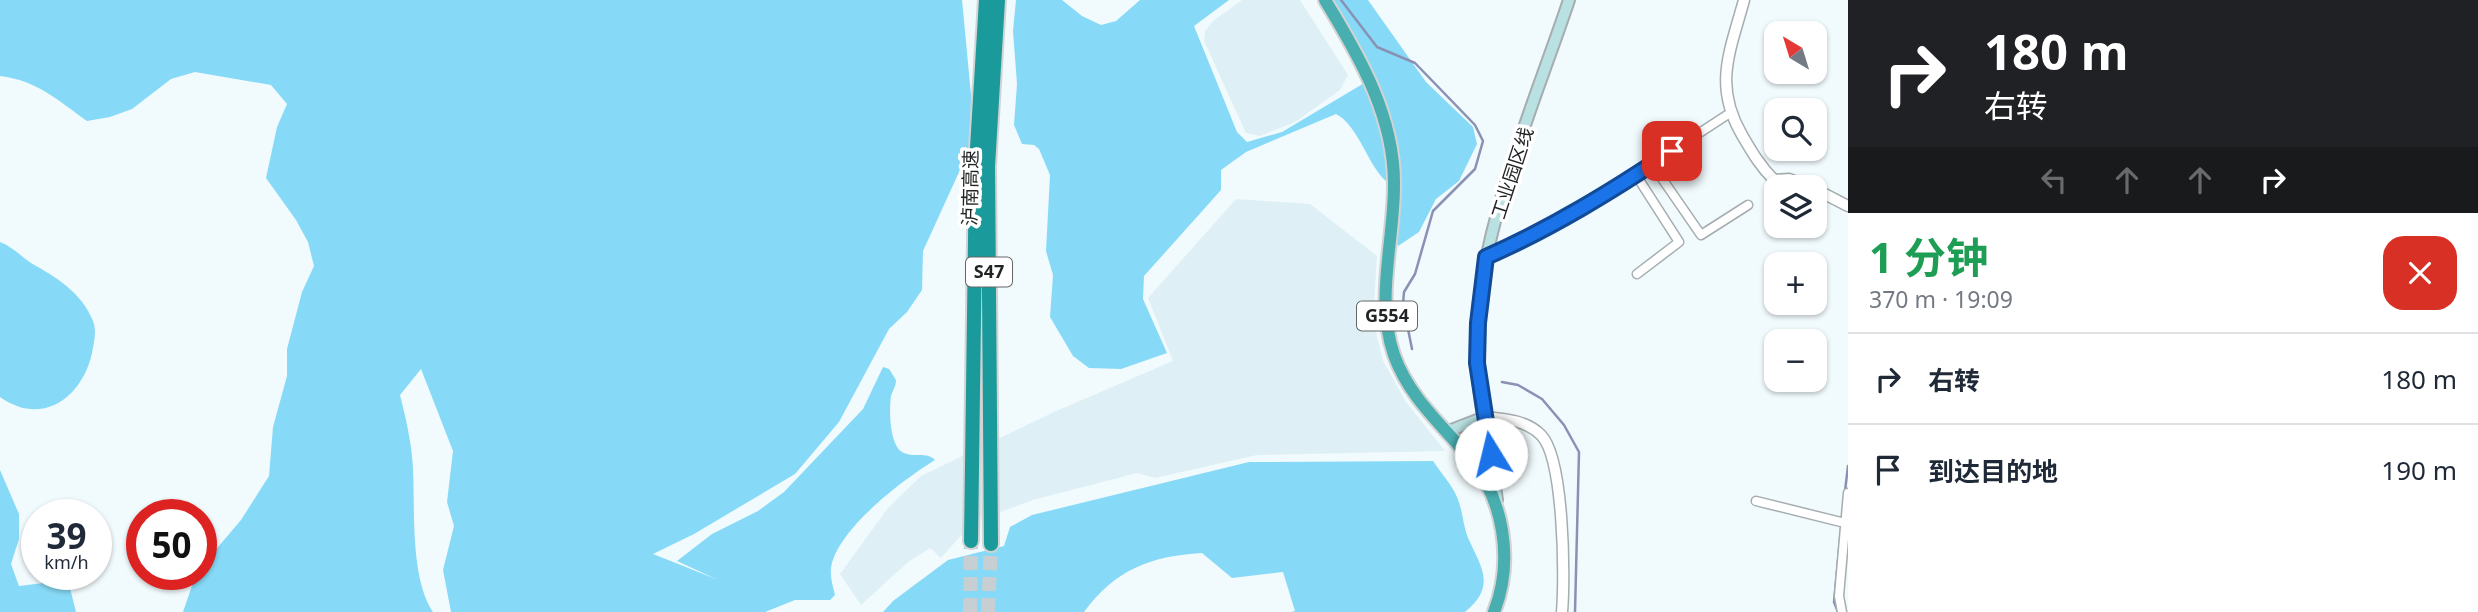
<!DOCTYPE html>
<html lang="zh">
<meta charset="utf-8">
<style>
:root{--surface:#fff;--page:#f6f6f7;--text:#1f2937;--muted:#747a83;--line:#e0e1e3}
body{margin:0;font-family:"Noto Sans","Noto Sans SC",sans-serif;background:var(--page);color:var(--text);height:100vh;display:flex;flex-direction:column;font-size:26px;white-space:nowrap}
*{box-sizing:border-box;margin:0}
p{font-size:23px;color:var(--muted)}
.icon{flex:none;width:38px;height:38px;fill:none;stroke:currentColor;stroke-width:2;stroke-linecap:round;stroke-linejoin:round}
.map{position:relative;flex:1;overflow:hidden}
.sheet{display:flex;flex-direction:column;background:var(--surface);width:630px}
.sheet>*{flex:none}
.banner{background:#202124;color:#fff;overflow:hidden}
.needle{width:46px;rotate:322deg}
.tools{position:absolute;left:1764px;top:21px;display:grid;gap:14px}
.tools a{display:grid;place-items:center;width:63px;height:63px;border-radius:14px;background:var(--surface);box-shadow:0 2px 5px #0004;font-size:35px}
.speed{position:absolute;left:21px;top:499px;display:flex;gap:14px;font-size:35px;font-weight:700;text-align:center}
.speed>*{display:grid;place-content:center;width:91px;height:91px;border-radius:50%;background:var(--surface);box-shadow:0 2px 5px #0004;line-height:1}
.speed small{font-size:18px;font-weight:400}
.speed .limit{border:10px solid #d22;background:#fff;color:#111}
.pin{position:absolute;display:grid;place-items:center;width:60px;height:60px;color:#fff;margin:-30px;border-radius:14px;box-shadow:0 4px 10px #0006}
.me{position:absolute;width:77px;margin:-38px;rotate:351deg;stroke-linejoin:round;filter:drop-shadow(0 0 5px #0008)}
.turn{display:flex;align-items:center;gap:24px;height:147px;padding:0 21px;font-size:32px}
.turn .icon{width:91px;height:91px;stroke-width:2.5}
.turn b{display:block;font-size:49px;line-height:60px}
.lanes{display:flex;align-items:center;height:66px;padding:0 21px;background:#0003;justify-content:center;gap:35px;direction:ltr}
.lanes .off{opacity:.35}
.round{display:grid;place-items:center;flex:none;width:74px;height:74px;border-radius:21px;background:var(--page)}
.overview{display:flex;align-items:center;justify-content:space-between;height:119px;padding:0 21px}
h1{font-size:42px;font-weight:700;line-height:52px;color:#1e9e55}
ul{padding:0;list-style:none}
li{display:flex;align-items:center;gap:21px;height:91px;padding:0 21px;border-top:2px solid var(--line)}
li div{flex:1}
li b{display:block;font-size:26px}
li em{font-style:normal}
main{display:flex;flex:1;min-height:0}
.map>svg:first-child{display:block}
.built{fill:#def0f6}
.green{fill:#87daf7}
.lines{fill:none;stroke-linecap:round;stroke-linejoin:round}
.stream{stroke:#8991b4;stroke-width:2.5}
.motorway-tunnel{stroke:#c7cfd2;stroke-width:14;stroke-dasharray:14 7;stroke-linecap:butt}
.minor-casing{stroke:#a5adb1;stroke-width:11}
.tertiary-casing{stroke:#a5adb1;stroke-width:13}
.secondary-casing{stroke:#a5adb1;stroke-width:14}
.trunk-casing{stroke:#d3d3d3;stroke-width:16}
.motorway-casing{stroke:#d3d3d3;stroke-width:18}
.minor{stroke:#fff;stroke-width:8}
.tertiary{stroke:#fff;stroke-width:10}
.secondary{stroke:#bae1e1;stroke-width:10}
.trunk{stroke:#48aeaf;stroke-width:12}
.motorway{stroke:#1a9a9b;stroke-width:14}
.route-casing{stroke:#114b97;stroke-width:18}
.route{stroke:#1a73e8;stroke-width:12}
.labels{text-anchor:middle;stroke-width:7;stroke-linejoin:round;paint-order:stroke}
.shield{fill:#fff;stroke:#646666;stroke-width:2}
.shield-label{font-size:18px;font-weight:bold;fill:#212425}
.street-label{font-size:19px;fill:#212425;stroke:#fff}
</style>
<main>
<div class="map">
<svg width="1848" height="612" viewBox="0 0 1848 612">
<rect width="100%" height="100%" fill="#f1fafd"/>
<!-- built -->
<path class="built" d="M1242,0H1300L1348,75L1340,90L1295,122L1260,136L1246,133L1204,41L1205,31L1213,21Z
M1236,199L1310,204L1377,256L1373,321L1383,361L1406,402L1445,451L1257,455L1155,478L1137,473L1033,500L973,522L941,558L930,548L908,562L861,605L840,574L888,508L921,476L1054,412L1173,361L1148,298Z"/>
<!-- green -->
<path class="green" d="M0,0H962L975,137L923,251L922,290L907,312L889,329L839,422L795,474L694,534L653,554L716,579L677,561L712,534L758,511L784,492L863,409L883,367L889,369L896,380C896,386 893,390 891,396C889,409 889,447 904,453C915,458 926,451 935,460C904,479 837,529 831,568C830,577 833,587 835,595L830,600H795L765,612H451L443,570L454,526L447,502L453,451L421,369L400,395C406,419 412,444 413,469C415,510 410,578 433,612H183L196,574H201V567L241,520L269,476L273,427L287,376V349L302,292L314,266L308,242L296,220L266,178L277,127L287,104L271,85L195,72L171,79L132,109L110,117L87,121C56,99 38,81 0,76Z
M1016,0H1062L1082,16L1101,25L1116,21L1140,0H1229L1194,26L1237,132L1247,142L1282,132L1371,79L1327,0H1368L1426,82L1473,127L1477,144L1459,181L1436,199L1419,232L1398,246C1392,232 1402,217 1400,202C1399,192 1387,183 1381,176C1366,158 1356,124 1336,114L1246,152L1221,170V190L1144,276L1143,299L1167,353L1121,369L1089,368L1073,356L1050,317L1053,275L1046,251L1050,175L1039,149L1034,145L1022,144L1014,125L1017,84L1013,31Z
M0,242C11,246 21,256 31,263C56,277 82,293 93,321C97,332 94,342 92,353C82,398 42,427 0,397Z
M1433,461C1441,473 1452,485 1457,497C1463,511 1463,527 1469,540C1482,568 1496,587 1465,612H1291L1295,611L1283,572L1232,578L1202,553C1150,556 1115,570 1084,612H883L893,601L948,560L1004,546L1010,527L1032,515L1249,462Z
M0,470L19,514V539L11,564L19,586L68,580L76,612H0Z"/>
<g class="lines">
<!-- stream -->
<path class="stream" d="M1341,0L1377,47L1415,63L1475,125L1483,141L1475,169L1433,211L1415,274L1404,292L1403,304L1412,349
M1502,382L1518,385L1542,399L1564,425L1579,452L1575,612
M1845,491L1848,466
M1838,612L1834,602L1841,529"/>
<!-- motorway-tunnel -->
<path class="motorway-tunnel" d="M970,612L971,541
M988,612L991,544"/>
<!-- minor casing -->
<g class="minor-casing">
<path id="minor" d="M1652,164L1701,235L1748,205
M1636,175L1679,242L1637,274
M1487,257C1573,218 1650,165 1730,113
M1756,501L1845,523
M1842,612L1839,596L1848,493"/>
</g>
<!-- tertiary casing -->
<g class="tertiary-casing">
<path id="tertiary" d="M1744,0C1730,52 1713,85 1742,135C1752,152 1760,166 1774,180L1789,179L1810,187
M1815,189L1848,206
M1485,417C1505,419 1526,420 1541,435C1564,458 1565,577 1562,612"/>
</g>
<!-- secondary casing -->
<g class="secondary-casing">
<path id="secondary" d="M1446,432L1485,417
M1497,500C1490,450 1477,398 1476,347C1476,237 1534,105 1569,0"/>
</g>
<!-- trunk casing -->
<g class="trunk-casing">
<path id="trunk" d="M1325,0C1360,57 1395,118 1394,186C1394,242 1375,300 1394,355C1409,397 1441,424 1469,457C1504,499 1514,561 1494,612"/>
</g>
<!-- motorway casing -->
<g class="motorway-casing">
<path id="motorway" d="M971,541L976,165L986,0
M991,544L988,166L998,0"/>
</g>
<!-- minor -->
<use href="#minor" class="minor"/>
<!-- tertiary -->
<use href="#tertiary" class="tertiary"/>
<!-- secondary -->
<use href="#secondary" class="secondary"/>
<!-- trunk -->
<use href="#trunk" class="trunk"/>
<!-- motorway -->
<use href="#motorway" class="motorway"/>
</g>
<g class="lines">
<!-- route casing -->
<g class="route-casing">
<path id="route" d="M1491,454L1477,363L1478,323L1486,257C1552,228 1612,191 1672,151"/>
</g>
<!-- route -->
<use href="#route" class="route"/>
</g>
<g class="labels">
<!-- shield labels -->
<g class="shield">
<rect x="966" y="257.5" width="46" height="29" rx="5"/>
<rect x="1357" y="301.5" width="60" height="29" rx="5"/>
</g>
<g class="shield-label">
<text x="989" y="278">S47</text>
<text x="1387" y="322">G554</text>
</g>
<!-- street labels -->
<g class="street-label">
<text transform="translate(1512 173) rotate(-72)" y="7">工业园区线</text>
<text transform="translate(970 188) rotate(-89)" y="7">泸南高速</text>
</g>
</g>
</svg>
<div class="tools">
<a><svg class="needle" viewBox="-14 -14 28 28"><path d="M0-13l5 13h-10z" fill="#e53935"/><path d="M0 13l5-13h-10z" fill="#747a83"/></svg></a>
<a><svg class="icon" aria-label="search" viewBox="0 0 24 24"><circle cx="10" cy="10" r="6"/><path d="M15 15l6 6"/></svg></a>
<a><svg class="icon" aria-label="layers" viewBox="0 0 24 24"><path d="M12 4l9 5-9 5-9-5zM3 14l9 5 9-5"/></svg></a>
<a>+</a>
<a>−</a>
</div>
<div class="speed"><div>39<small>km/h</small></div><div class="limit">50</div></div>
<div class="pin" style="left:1672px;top:151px;background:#d93025"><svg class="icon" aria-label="arrive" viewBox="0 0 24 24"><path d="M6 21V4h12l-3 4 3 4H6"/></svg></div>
<svg class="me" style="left:1491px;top:454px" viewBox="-20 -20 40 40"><circle r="19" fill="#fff"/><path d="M0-13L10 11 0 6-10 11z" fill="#1a73e8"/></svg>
</div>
<section class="sheet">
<div class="banner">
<div class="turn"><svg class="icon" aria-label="right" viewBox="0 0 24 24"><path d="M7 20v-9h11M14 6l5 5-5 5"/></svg><div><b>180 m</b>右转</div></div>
<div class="lanes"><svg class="icon off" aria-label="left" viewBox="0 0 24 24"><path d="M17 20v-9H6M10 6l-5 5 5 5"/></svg><svg class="icon off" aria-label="ahead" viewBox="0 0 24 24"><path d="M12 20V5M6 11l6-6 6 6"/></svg><svg class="icon off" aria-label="ahead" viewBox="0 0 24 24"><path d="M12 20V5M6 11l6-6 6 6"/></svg><svg class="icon" aria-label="right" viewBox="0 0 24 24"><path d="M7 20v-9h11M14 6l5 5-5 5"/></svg></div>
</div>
<div class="overview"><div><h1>1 分钟</h1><p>370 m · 19:09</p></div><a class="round" style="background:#d93025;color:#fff"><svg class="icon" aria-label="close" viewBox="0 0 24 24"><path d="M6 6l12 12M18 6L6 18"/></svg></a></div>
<ul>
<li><svg class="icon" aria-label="right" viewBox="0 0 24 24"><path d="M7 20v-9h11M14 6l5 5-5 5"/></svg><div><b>右转</b></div><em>180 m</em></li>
<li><svg class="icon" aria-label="arrive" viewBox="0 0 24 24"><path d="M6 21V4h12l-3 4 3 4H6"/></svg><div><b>到达目的地</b></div><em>190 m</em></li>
</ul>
</section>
</main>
